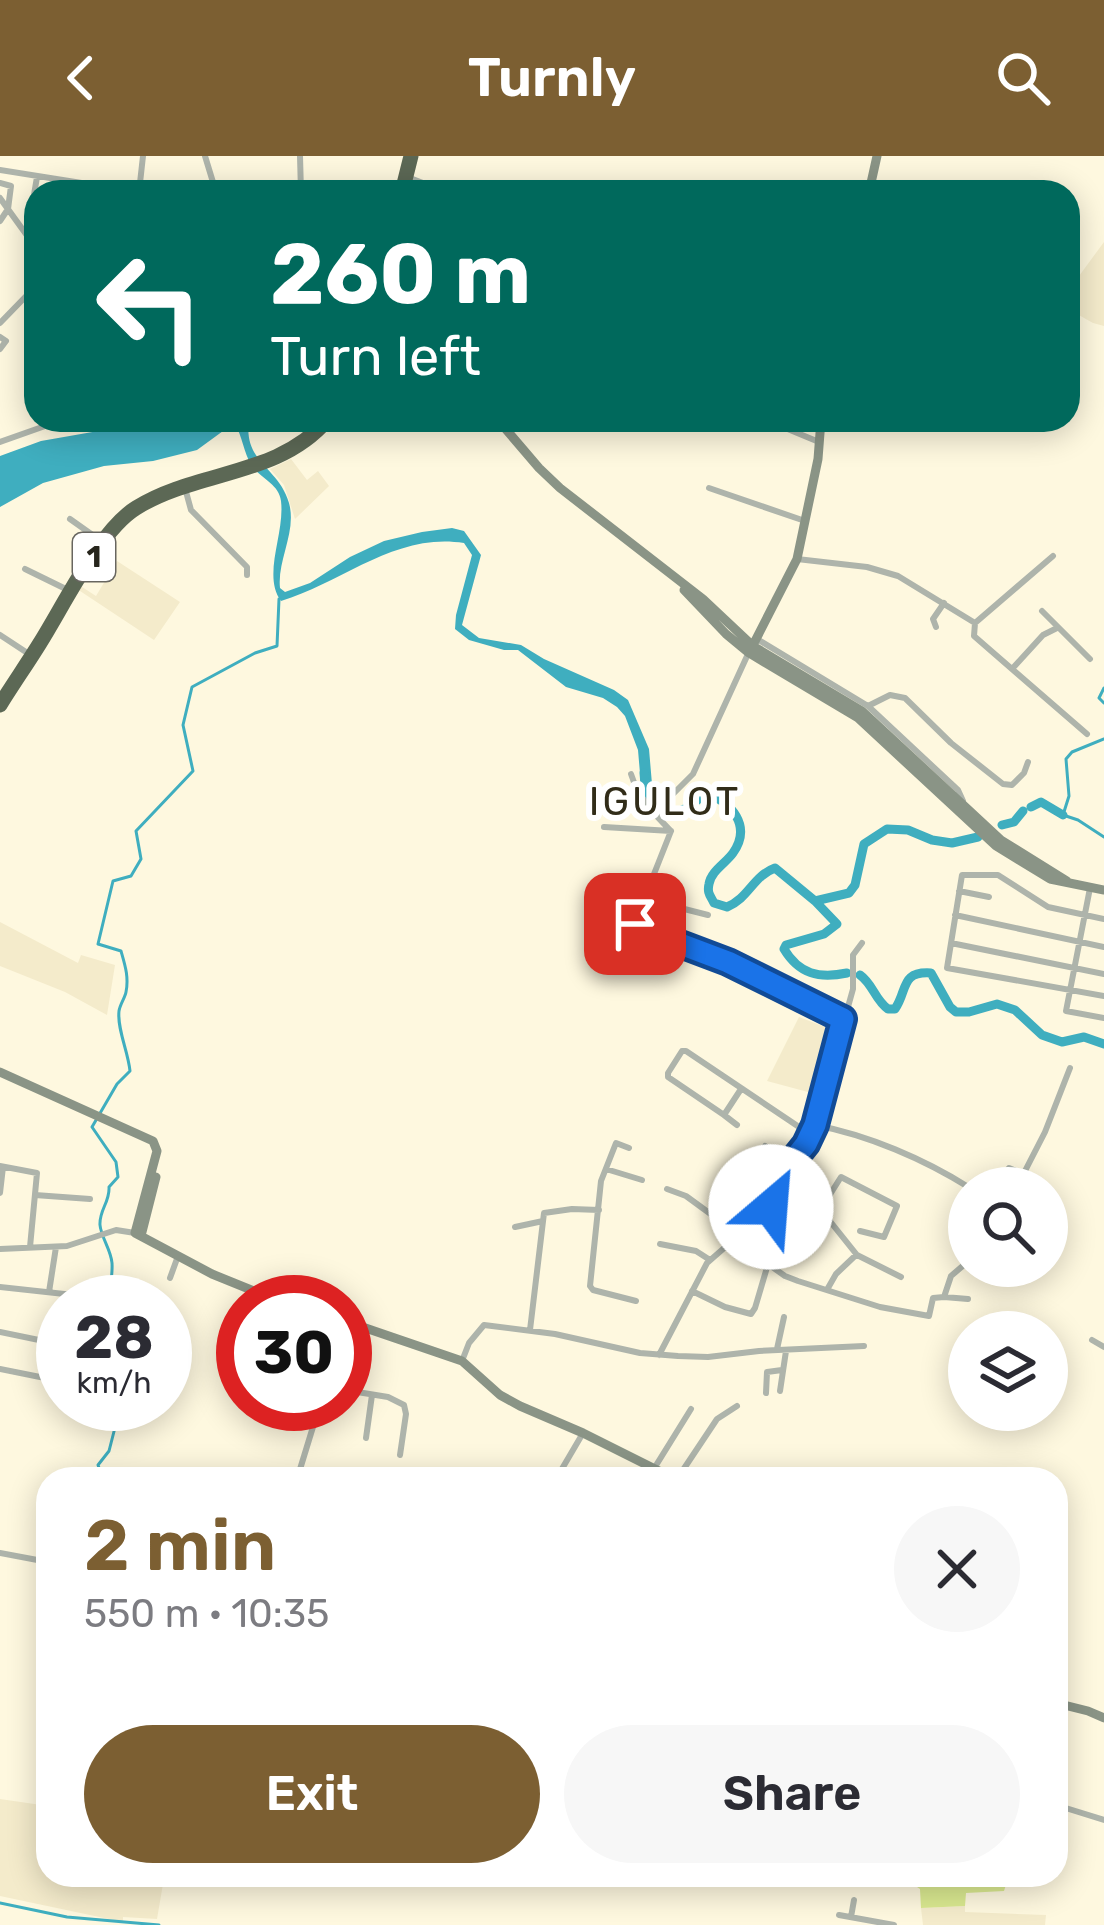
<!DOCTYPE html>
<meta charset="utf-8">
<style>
:root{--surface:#fff;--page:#f7f7f7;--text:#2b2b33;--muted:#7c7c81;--accent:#7c5f32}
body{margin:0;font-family:Rubik,sans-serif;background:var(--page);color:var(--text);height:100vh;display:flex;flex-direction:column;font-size:45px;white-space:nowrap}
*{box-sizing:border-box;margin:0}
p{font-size:39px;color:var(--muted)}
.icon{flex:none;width:66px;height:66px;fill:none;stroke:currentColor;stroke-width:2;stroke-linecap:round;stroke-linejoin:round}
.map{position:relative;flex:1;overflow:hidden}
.sheet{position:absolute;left:36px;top:1311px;width:1032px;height:420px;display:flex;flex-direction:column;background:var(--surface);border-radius:36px;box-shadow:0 6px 30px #0003}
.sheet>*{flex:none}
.banner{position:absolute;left:24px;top:24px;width:1056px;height:252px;border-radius:36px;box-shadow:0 6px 30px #0003;background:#00695c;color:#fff;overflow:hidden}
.controls{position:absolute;left:948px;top:1011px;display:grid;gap:24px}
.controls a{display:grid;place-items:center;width:120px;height:120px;border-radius:50%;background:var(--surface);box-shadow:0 6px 30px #0003;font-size:60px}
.speed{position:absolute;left:36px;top:1119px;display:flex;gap:24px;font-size:60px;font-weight:700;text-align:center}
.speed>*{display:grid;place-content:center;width:156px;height:156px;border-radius:50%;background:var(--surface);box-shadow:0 6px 30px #0003;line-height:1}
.speed small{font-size:30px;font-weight:400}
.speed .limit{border:18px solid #d22;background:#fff;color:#111}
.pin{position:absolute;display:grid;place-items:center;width:102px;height:102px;color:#fff;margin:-51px;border-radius:24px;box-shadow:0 6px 18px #0006}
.me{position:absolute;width:132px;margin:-66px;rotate:27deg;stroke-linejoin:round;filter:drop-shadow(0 0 9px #0008)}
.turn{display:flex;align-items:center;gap:42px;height:252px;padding:0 48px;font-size:54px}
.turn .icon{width:156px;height:156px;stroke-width:2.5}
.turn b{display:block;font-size:84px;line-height:102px}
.round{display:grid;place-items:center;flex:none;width:126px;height:126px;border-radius:63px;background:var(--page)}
.summary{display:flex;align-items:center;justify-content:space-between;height:204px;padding:0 48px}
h1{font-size:72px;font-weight:600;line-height:90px;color:var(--accent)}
.cta{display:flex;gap:24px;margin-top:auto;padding:24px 48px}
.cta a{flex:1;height:138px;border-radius:72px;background:var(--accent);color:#fff;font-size:48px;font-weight:600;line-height:138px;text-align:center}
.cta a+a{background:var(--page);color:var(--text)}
header{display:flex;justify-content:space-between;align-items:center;height:156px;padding:0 48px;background:var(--accent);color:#fff;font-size:54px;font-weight:600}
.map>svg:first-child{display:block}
.built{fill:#f4ebcb}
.green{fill:#dae990}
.water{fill:#3faebf}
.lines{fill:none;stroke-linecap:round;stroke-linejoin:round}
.stream{stroke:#3faebf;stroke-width:3}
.river{stroke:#3faebf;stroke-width:9}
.street{stroke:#aeb4ab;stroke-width:6}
.secondary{stroke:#8a9486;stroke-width:9}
.highway{stroke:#5c6855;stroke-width:15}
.route-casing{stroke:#114b97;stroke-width:30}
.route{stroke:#1a73e8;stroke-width:21}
.labels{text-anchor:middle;stroke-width:12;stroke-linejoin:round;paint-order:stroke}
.shield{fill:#fff;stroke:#686660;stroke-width:3}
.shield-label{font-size:30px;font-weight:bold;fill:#27251c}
.quarter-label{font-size:39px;letter-spacing:3px;fill:#312c19;stroke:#fff}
</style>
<header><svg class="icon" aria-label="back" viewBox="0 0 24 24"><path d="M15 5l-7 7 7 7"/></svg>Turnly<svg class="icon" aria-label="search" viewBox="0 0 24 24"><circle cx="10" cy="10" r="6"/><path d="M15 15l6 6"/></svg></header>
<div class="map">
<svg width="1104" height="1769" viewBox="0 0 1104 1769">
<rect width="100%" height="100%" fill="#fef8df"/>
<!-- built -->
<path class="built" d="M1104,86V170L1093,167L1068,153V135Z
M291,303L307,324L318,315L329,330L295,363L284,329L270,313Z
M117,405L180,446L154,484L77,433L79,429L96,440Z
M0,766L78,807L81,799L115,809L107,859L65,836L0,810Z
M799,861L833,874L819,939L767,925Z
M0,1643L48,1650V1719H173L170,1728H163L157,1763L123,1761V1766L0,1740Z
M965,1750V1756L1046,1759L1045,1769H923L921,1752Z"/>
<!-- green -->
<path class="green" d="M904,1719H1009L1004,1735L966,1737L965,1750L921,1752L920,1733L904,1722Z"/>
<!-- water -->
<path class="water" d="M161,264H249C243,307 279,311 289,347C297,376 277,404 280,432L285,436L310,427L350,401L384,385L422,376L452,372L464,375L481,399L462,469L479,482L521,489L544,503L614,534L628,544L649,593L652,628L641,629L638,594L625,560L617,551L603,542L566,531L518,494H504L469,484L455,473L456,459L472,399L464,387C396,376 343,426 281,445C262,419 285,378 281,345C279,328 261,323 252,310C243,296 243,280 234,267L197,294L153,305L104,310L43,327L0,351V300L41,285Z"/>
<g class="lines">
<!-- stream -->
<path class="stream" d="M1104,532L1099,542L1104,547
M1104,583L1072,596L1066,603L1069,640L1063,659L1078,664L1104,681
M113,1146C108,1129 113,1122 112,1107C111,1094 101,1081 100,1069C99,1054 110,1046 109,1031L118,1021L116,1006L92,971L117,928L130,915C128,895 117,873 119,855C120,848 125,842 126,836C129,821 125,809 121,795L98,788L113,725L131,720L141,703L136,675L193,615L183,569L192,531L255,497L277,490L279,443
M103,1323L98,1309L109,1295L121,1248
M693,1719L707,1723L712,1719
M0,1747L67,1761L159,1769"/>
<!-- river -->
<path class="river" d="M644,617L645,629L653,649C678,660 686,656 705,637C732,646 752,670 733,697C726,707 711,715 709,728C707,737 710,739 714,747L727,751C749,742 753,720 775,712L815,745L837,768L824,778L786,789L784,793C799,818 819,823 847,817
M1031,651L1041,646L1063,659
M1002,669L1014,666L1023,655
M815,745L849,737L855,729L864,688L887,673L908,674L932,684L952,687L978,681
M860,819C873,828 875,844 888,853H895C908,834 900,815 931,817L950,851L956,856H969L997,848L1015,854L1042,879L1062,886L1084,881L1104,888"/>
<!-- street -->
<path class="street" d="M205,0L216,36
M300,0L301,36
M0,14L138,36
M410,22L446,36
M0,27L11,30L8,53L0,65
M139,36L143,0
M0,42L36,92
M27,80L37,21
M35,111L36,108
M0,167L32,134
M0,181L6,185L0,193
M766,264L819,286
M0,286L62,264
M185,332L191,354L247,411V419
M709,332L805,365
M70,363L101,385
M797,403L867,411L898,420L975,467L974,480L1087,578
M25,413L70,435
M1042,455L1090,503
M975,467L1053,400
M936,471L933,463L944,447
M0,479L32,500
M757,483L868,550L958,634L963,645
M1012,513L1043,479L1057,472
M868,550L890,539L905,542L951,587L1003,628L1012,629L1024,617L1028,606
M631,618C638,641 655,659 671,675
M659,662L672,639L693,618L748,498
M604,671L671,675
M671,675L637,761V771L728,806L843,863
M1090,732L1066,855L1104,862
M959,735L989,741
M645,743L708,759
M955,759L1104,791
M1104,763L1048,751L998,719H962L947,812L1104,840
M951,787L1104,818
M724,959L668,921V917L682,895H686L811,979
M737,969L724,959L741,933
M815,969C868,979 924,1003 970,1032
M765,990L789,1008
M629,992L616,987L601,1025L590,1130L593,1134L636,1145
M0,1010L37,1017L30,1091
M606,1013L642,1024
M996,1032L1009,1012L1021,1017L1025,1015L1045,976L1070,912
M667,1033L686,1040L738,1078
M0,1037L3,1011
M35,1039L90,1043
M817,1049L857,1099L901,1121
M772,1052L792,1069L829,1040L841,1021L897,1050L884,1081L860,1075
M759,1060L792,1088
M515,1071L543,1065
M660,1088L696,1095L710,1104
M0,1093L67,1090L116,1074L135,1077
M170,1122L178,1100
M0,1131L92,1141
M828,1132L836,1118L856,1099
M692,1135L725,1151L751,1158L755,1152L768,1108L785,1120L798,1125L880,1151L929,1160L933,1142L944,1141L951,1120L965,1108L969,1097
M49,1136L56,1091
M944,1141L968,1143
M530,1174L544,1057L572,1053L599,1054
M0,1176L63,1189
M345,1179L349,1167
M1092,1184L1104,1191
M777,1193L784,1161
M659,1199L707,1107L779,1044L782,1018L806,988L815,969L853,833V799L862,787
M462,1205L469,1187L484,1169L555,1178L640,1197L678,1200L708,1201L759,1195L864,1190
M0,1213L40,1221L63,1228
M345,1234L388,1241L404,1249L406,1258L400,1299
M780,1235L786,1195
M766,1237L767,1216L782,1214
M366,1282L372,1239
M655,1311L691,1253
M297,1323L320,1248
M476,1323L484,1321
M556,1323L583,1277
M677,1323L717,1263L737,1250
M0,1397L48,1406
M1056,1649L1104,1664
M839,1759L894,1769
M851,1761L854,1744"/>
<!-- secondary -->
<path class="secondary" d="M869,36L877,0
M498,264L539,312L560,332L703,443L753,490L862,555L1001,684L1067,725
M684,434L726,478L749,497L858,562L996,690L1050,723L1104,734
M752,491L797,403L818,303L821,264
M0,916L153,985L157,995L135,1077L212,1118L281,1146
M141,1080L156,1021
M345,1165L462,1205L500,1239L520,1250L583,1277L675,1323
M1056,1547L1088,1555L1104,1562"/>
<!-- highway -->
<path class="highway" d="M402,36L411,0
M0,549C13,528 27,508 40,487C64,449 100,374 136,352C197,314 278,321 327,264"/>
</g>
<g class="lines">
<!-- route casing -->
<g class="route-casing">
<path id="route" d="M635,768L638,772L728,806L843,863L815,969L806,988L782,1018V1036L771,1051"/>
</g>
<!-- route -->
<use href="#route" class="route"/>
</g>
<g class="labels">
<!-- shield labels -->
<rect class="shield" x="73" y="377" width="42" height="48" rx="9"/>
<g class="shield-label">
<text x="94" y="411">1</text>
</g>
<!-- quarter labels -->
<g class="quarter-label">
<text x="665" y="659">IGULOT</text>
</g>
</g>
</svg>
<div class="controls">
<a><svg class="icon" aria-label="search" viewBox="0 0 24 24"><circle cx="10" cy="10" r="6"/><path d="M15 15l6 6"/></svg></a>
<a><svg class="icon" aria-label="layers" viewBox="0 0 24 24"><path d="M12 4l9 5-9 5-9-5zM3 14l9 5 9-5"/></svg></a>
</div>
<div class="speed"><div>28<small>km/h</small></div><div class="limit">30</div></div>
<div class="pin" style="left:635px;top:768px;background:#d93025"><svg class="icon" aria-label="arrive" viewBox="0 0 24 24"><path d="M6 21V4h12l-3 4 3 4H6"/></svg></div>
<svg class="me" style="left:771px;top:1051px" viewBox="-20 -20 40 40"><circle r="19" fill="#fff"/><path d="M0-13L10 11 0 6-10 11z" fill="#1a73e8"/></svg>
<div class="banner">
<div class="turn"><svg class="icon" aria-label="left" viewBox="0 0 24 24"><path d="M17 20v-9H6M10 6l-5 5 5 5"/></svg><div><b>260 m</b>Turn left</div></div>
</div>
<section class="sheet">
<div class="summary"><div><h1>2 min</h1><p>550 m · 10:35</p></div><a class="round"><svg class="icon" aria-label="close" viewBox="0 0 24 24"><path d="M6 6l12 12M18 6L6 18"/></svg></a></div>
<div class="cta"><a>Exit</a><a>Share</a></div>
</section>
</div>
